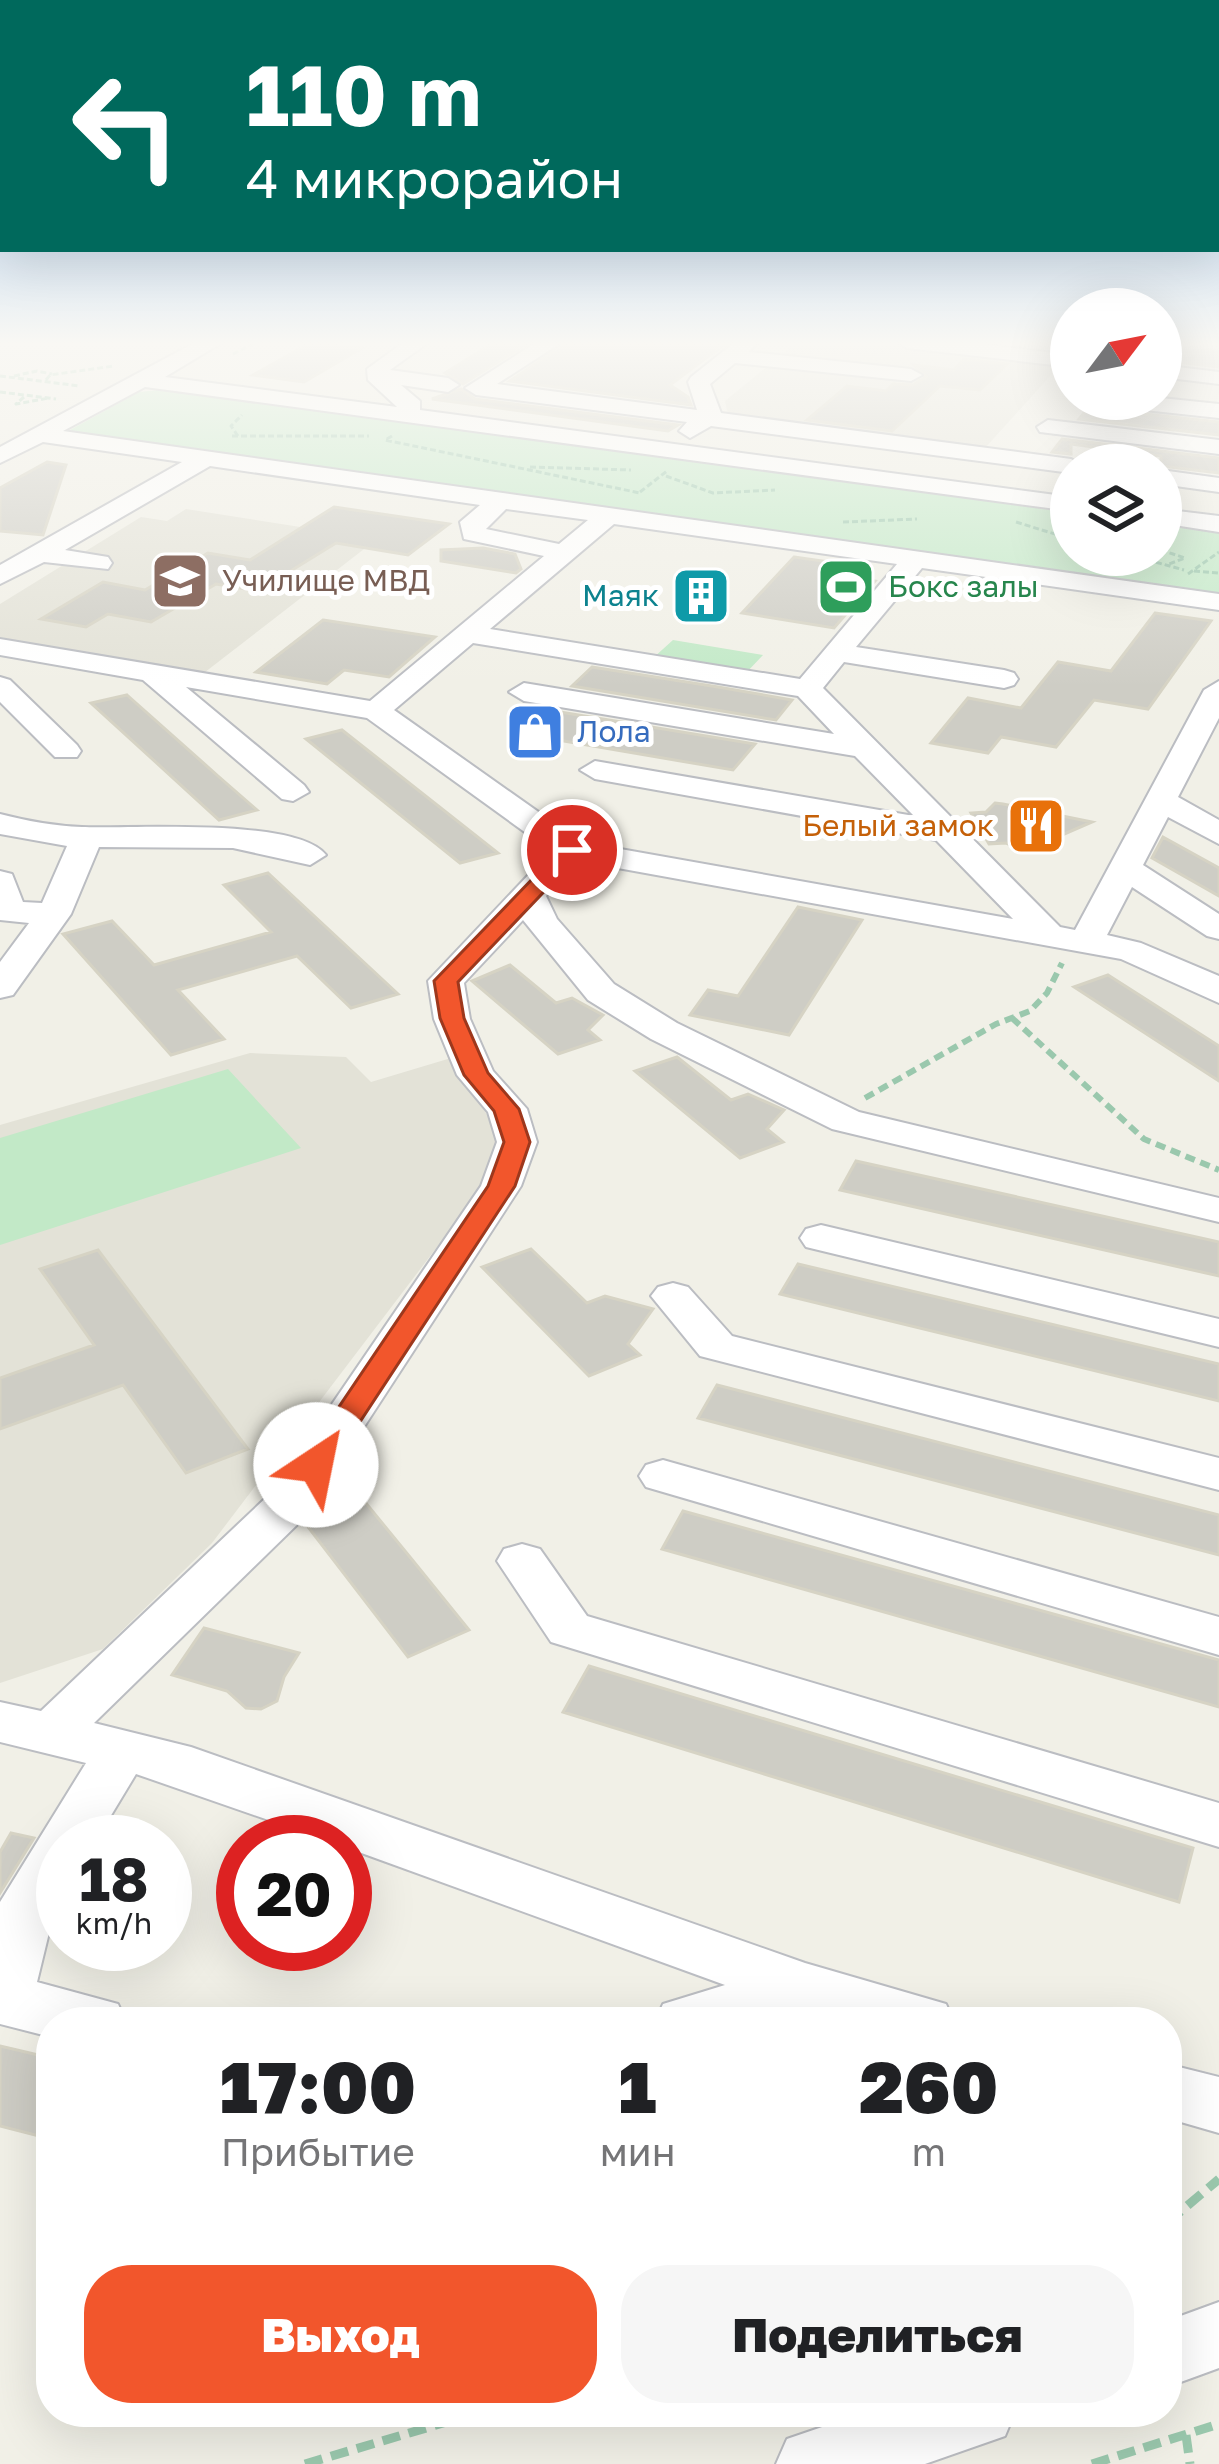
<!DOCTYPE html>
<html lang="ru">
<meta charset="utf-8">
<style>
:root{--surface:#fff;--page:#f6f6f6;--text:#202124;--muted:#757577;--accent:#f2562c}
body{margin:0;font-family:"Golos Text",sans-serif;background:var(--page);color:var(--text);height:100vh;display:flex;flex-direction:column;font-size:45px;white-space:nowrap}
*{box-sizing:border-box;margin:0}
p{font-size:39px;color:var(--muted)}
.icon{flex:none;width:66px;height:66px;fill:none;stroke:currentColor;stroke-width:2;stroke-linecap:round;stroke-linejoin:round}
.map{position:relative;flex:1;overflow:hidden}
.sheet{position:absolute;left:36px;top:2007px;width:1146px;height:420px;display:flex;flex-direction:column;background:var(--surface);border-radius:48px;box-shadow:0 12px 48px #0002}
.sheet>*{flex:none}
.hud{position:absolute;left:0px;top:0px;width:1221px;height:252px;box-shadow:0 12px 48px #0002;background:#00695c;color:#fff;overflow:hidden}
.needle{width:78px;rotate:58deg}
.controls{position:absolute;left:1050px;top:288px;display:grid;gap:24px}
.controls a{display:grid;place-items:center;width:132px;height:132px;border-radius:50%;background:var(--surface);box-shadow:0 12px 48px #0002;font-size:60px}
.speed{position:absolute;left:36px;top:1815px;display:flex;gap:24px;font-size:60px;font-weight:700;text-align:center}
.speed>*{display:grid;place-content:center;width:156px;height:156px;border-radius:50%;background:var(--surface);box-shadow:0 12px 48px #0002;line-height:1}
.speed small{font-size:30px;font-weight:400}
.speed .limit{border:18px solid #d22;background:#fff;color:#111}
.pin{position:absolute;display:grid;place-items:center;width:102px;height:102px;color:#fff;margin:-51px;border:6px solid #fff;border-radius:50%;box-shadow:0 3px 12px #0007}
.me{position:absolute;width:132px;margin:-66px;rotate:34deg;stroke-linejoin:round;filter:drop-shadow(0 0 9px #0008)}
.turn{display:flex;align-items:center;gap:42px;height:252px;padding:0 48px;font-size:54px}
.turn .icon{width:156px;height:156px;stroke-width:2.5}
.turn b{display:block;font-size:84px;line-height:102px}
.eta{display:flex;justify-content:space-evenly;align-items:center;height:204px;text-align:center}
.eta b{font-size:72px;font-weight:800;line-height:84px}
.primary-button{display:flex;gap:24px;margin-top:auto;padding:24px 48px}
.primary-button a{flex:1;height:138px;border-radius:48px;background:var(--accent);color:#fff;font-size:48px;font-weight:800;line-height:138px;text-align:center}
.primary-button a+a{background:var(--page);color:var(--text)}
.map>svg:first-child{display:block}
.education{fill:#e3e2d7}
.green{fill:#c2e9c7}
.building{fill:#cecdc5;stroke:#d6d3c4;stroke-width:3}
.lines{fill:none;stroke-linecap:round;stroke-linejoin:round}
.minor-casing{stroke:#bbbdc2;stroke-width:4}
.path-far2{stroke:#9ac8ad;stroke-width:3;stroke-dasharray:6 3;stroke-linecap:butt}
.path-far1{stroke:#9ac8ad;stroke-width:6;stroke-dasharray:10 6;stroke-linecap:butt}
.path{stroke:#9ac8ad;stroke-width:9;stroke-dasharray:18 9;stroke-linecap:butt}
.minor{fill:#fff;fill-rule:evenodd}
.route{fill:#f2562c;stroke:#9d381d;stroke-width:3}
.labels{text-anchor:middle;stroke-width:10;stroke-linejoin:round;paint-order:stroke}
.far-education-label{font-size:30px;fill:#785e54;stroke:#fff;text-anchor:start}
.far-leisure-label{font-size:30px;fill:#27864d;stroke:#fff;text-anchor:start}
.far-culture-label{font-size:30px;fill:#0d838f;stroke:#fff;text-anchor:end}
.far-shop-label{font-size:30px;fill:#366cbe;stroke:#fff;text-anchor:start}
.far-food-label{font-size:30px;fill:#c56008;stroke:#fff;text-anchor:end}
</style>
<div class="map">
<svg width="1219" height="2464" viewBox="0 0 1219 2464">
<rect width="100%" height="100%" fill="#f1f0e7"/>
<!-- education -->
<path class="education" d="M797,342L900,345L1061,364L986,447L728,414L725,401Z
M186,509L377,539L200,676L0,641V604L141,517L167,521Z
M250,1053L346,1057L371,1082L451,1058L510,1151L212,1543L103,1649L0,1683V1125Z"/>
<!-- green -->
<path class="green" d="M178,388L1071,508V555H1161V520L1219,527V595L78,436L70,430L139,392Z
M673,640L763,655L745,674L653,658Z
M228,1069L301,1148L0,1245V1138Z"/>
<!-- building -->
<path class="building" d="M310,343L362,348L304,382L253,375Z
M493,343H528L463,384L445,373Z
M566,343H726L670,385L688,397L691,405L510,381Z
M1180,346L1219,351V367L1169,361Z
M964,359L1007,364L980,390L940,386L892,431L807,420L847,386L886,391L893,384L913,385L926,377L914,365L954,370Z
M461,389L475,399L678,425L668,431L432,399Z
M1092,403L1107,410L1219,422V435L1079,419Z
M1062,439L1219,458V473L1161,466V456L1071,444V454L1052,452Z
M47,462L66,465L43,535L0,531V488Z
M334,507L449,524L408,555L336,543L258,591L216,584L151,622L108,614L86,627L41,619L103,582L145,590L208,553L250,560Z
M483,548L515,554L521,569L516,573L441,561V550Z
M794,557L830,562L821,573L875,581L834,628L742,613Z
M1155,613L1211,621L1148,709L1094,700L1056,747L1001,737L988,753L931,743L968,698L1021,708L1058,662L1111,671Z
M323,620L435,637L389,677L344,670L327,684L256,672Z
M592,667L718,687L792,700L776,720L572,686Z
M127,695L218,776L257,810L219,820L91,703Z
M548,710L755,744L733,770L523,734Z
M342,730L498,853L460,863L306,739Z
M995,803L1003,804L1092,822L1025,851L1006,843L989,844L971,813L986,812Z
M1163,837L1219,868V896L1152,858Z
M268,873L398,994L351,1008L297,956L178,990L224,1039L171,1055L63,934L112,921L154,965L271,932L224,885Z
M798,907L862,920L789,1035L690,1015L708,990L738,996Z
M510,965L556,1003L572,998L603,1015L588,1030L600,1040L558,1054L472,981Z
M1108,975L1219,1046V1081L1074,987Z
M677,1057L731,1100L748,1094L784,1110L767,1129L783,1142L740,1158L635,1071Z
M856,1161L1219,1242V1276L840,1190Z
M531,1249L587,1303L605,1296L653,1309L628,1344L640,1355L589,1376L482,1267Z
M98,1250L248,1449L186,1473L123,1385L0,1429V1378L94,1345L40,1269Z
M798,1264L1219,1364V1401L780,1294Z
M717,1385L1219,1515V1555L698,1418Z
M356,1491L414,1562L469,1630L408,1657L305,1523L317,1507Z
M683,1511L1219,1660V1707L662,1549Z
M204,1628L299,1653L284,1677L277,1701L261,1709L246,1708L227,1691L172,1675Z
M589,1666L1193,1848L1179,1902L563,1712Z
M11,1833L34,1838L0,1893V1852Z
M0,2046L51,2058V2139L0,2126Z"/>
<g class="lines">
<!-- minor casing -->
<g class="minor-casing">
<path id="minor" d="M196,342H223L165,377L397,407L368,380L367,369L404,342H429L390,370L448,378L459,385L448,392L401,385L420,401V410L1071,497V511L145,387L63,431L1219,594V610L922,568L856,647L1004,670L1014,673L1018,679L1014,685L1004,688L844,662L823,688L1060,927L1075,930L1204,690L1219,681V718L1178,797L1219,820V844L1168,817L1143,865L1219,914V939L1207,936L1132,887L1107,935L1141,943L1219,976V1003L1121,959L579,861L546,896L557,919L614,984L677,1023L859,1112L1219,1198V1222L832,1129L651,1039L588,1000L523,920L464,983L470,1019L493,1071L527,1109L537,1142L521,1186L306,1516L94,1723L191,1747L805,1963L946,2004L954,2022H834L804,2013L774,2022H655L663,2004L725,1985L345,1847V1842H332L136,1774L95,1842H63V1897L54,1912L37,1982L118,2004L126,2022H51V2037L0,2024V1902L86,1763L0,1742V1702L41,1711L272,1492L481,1186L497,1142L488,1112L457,1075L434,1019L428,981L551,851L367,718L186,687L304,785L309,792L293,801L282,799L143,680L0,655V639L370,701L544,556L464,539L460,522L480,505L210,466L65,550L108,557L112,563L108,569L44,562L0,584V565L182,462L43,442L0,463V447ZM506,509L588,520L559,544L486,529ZM614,524L897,564L800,679L490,629ZM473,643L798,696L834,734L524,683L509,692L524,701L855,756L914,816L595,761L580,770L595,779L936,840L1013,919L581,842L394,710Z
M537,342H562L497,384L697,410L688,382L691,377L735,342H758L749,352L911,369L922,375L911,381L735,363L710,384L721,413L1071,459L1082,465H1071V473L711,426L690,438L679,431L687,422L476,395L465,388Z
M897,342H965L1071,355V367L907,348Z
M1161,365L1219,372V384L1161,377Z
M1161,398L1219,404V418L1107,406L1096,399Z
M1048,420L1219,440V454L1040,432L1037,427Z
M1161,470L1219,478V492L1161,484Z
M1161,509L1219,516V532L1161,523Z
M0,677L10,680L77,745L81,751L77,757H55L0,702Z
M0,814C27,821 54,826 82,827C131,829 297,817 326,855L310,865L233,848L99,847L71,914L13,995L0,998V962L29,923L0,920V871L12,874L23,902L42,903L67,846L0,834Z
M821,1225L1219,1319V1347L806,1247L800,1238L806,1229Z
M673,1283L688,1287L732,1336L1219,1458V1490L700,1356L651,1296L658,1287Z
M663,1460L1219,1617V1655L646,1487L639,1476L646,1465Z
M522,1544L540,1549L587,1616L1219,1803V1847L551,1642L497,1561L504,1549Z
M1167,2064L1219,2077V2133L1167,2118Z
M1219,2302V2368L1167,2387V2321Z
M866,2412H1015L1005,2436L925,2464H776L787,2439Z"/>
</g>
<!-- path-far2 -->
<path class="path-far2" d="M90,342H107
M1161,346L1164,342
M233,354L256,342
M0,376L80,386
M14,376L37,371L52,374
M46,380L50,375L114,366
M0,392L56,399
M24,397L16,404L49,398
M232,436H369
M238,436L231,426L242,415
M392,436L385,440L640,493
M530,467L631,470
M666,476L713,493L775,490
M640,492L667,471
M843,522L917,519
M1016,522L1071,539
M1161,550L1185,558L1169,564
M1117,555L1135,564
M1130,555L1184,570
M1194,571L1219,573
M1188,574L1219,552"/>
<!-- path-far1 -->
<path class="path-far1" d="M1012,1018L1144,1139L1219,1170
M865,1098L996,1024L1030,1011L1047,993L1062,963"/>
<!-- path -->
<path class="path" d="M1167,2223L1219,2179
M1167,2283L1178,2301
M1186,2435L1190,2464
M305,2464L480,2412
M1092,2464L1219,2424"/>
<!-- minor -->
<use href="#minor" class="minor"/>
</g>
<!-- sky -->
<linearGradient id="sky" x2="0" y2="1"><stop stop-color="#8ebef1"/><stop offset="0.5" stop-color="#f9f8f4"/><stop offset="1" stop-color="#f9f8f4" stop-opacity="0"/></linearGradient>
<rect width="1219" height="687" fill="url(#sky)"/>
<!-- route -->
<path class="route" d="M572,844L579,846V855L458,982L464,1018L488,1073L519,1109L530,1142L515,1186L327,1472H305L300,1465L305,1457L488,1186L504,1142L494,1111L464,1075L440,1018L434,981L564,846Z"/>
<!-- icons -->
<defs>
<g id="university-square" transform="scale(3)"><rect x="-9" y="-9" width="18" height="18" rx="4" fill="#8d6e63" stroke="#fff"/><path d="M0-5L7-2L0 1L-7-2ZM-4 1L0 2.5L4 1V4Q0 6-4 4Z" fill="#fff"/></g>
<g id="stadium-square" transform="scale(3)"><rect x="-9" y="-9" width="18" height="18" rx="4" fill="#2e9e5b" stroke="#fff"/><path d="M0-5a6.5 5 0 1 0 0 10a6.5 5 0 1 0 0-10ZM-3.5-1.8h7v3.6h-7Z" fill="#fff"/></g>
<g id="building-square" transform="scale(3)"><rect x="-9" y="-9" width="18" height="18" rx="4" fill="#0f9aa8" stroke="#fff"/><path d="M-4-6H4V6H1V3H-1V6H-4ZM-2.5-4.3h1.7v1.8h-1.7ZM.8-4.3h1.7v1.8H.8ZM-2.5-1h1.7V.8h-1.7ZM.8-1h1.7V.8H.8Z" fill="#fff"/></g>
<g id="shop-square" transform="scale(3)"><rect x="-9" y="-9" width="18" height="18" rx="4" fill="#3f7fe0" stroke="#fff"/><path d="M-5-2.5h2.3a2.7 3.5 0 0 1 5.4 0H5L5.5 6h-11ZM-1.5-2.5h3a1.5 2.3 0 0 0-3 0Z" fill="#fff"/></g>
<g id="restaurant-square" transform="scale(3)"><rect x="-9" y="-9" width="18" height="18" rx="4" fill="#e8710a" stroke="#fff"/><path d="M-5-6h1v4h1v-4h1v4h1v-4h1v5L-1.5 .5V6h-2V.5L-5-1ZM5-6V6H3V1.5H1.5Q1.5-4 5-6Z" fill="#fff"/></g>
</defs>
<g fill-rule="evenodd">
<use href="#university-square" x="180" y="581"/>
<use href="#stadium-square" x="846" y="587"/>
<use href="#building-square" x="701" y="596"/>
<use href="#shop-square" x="535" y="732"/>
<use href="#restaurant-square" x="1036" y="826"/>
</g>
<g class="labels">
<!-- far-education labels -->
<g class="far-education-label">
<text x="222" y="591">Училище МВД</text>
</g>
<!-- far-leisure labels -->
<g class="far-leisure-label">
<text x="888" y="597">Бокс залы</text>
</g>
<!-- far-culture labels -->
<g class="far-culture-label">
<text x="659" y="606">Маяк</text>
</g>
<!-- far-shop labels -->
<g class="far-shop-label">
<text x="577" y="742">Лола</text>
</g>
<!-- far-food labels -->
<g class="far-food-label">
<text x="994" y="836">Белый замок</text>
</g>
</g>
</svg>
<div class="controls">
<a><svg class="needle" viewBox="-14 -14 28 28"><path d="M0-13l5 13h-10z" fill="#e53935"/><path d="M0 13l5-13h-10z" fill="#757577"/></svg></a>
<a><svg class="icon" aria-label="layers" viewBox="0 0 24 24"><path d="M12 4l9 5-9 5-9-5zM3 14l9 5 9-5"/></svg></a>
</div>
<div class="speed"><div>18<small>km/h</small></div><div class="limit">20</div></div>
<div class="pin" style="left:572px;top:850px;background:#d93025"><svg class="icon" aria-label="arrive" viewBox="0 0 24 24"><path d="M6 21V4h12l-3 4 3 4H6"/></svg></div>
<svg class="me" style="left:316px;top:1465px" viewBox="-20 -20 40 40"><circle r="19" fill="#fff"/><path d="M0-13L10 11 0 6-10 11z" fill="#f2562c"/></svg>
<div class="hud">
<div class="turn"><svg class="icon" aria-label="left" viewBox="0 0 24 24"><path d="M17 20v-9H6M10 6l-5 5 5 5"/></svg><div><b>110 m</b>4 микрорайон</div></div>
</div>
<section class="sheet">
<div class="eta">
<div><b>17:00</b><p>Прибытие</p></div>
<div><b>1</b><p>мин</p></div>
<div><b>260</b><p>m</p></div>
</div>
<div class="primary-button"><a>Выход</a><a>Поделиться</a></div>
</section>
</div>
